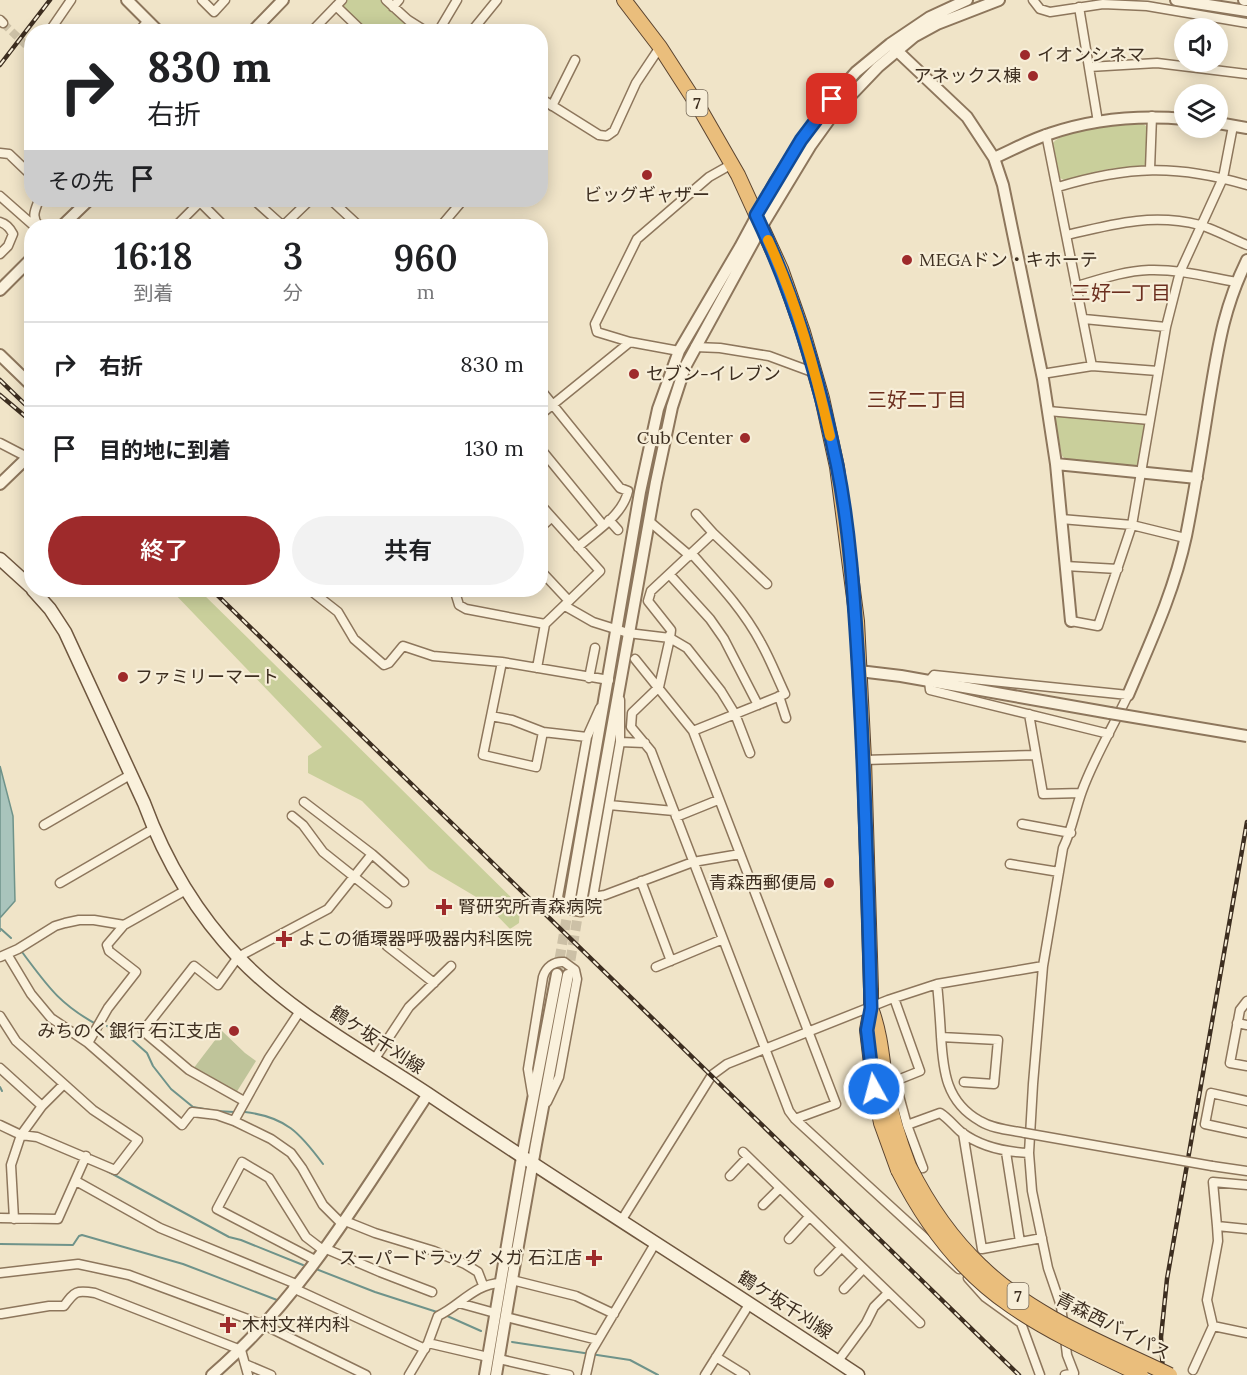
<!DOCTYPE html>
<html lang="ja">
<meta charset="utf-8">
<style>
:root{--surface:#fff;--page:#f2f2f2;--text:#202124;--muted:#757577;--line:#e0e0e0;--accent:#9e2a2b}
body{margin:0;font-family:Lora,"Noto Sans JP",serif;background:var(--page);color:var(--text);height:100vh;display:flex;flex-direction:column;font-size:22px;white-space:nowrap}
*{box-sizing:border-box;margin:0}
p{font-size:20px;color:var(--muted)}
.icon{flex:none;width:33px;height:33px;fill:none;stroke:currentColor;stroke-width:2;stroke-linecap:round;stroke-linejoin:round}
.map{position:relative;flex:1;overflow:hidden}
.details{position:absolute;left:24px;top:219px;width:524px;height:378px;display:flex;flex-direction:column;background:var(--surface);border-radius:24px;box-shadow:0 3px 15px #0003}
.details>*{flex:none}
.banner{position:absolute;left:24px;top:24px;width:524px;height:183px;border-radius:24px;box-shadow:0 3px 15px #0003;background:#fff;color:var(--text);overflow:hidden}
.tools{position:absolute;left:1174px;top:18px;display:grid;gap:12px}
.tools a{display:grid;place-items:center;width:54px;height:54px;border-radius:50%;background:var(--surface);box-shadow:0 3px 15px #0003;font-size:30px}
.pin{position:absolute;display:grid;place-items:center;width:51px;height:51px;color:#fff;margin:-26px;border-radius:12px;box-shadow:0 3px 9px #0006}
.me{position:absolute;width:66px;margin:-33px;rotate:353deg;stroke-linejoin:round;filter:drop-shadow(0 0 4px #0008)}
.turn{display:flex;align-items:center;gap:21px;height:126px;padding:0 24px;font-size:27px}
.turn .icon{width:78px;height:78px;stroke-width:2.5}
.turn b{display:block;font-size:42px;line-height:51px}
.then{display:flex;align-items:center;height:57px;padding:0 24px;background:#0003;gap:12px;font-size:22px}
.eta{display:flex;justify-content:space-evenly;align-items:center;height:102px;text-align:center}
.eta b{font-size:36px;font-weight:600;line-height:42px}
.button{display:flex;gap:12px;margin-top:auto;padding:12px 24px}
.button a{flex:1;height:69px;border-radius:36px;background:var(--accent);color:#fff;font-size:24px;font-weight:600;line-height:69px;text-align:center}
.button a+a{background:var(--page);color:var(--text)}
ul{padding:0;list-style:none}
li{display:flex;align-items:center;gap:18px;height:84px;padding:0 24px;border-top:2px solid var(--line)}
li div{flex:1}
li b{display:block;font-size:22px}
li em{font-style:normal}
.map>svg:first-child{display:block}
.green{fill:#c9cf9b}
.cemetery{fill:#bfc49a}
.water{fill:#a9c4bc;stroke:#6f938a;stroke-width:1.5}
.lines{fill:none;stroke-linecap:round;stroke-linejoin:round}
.stream{stroke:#6f938a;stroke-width:2}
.minor-tunnel{stroke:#ccc0a6;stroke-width:8;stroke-dasharray:8 4;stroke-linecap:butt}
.tertiary-tunnel{stroke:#ccc0a6;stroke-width:10;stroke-dasharray:10 5;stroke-linecap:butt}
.minor-casing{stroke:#8d765c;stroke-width:11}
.tertiary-casing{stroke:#8d765c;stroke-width:14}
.secondary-casing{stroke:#6f573f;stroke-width:15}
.trunk-casing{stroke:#5b4430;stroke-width:16}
.minor{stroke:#faf1dc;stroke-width:8}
.tertiary{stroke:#faf1dc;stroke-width:10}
.secondary{stroke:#faf1dc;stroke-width:12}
.trunk{stroke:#eabe7c;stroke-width:14}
.rail-casing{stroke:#3d2e20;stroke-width:4.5}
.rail{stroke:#f7eed8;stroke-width:2;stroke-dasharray:7;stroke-linecap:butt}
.minor-bridge-casing{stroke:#8d765c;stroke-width:11;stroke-linecap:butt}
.tertiary-bridge-casing{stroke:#8d765c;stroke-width:14;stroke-linecap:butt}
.trunk-bridge-casing{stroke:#5b4430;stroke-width:16;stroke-linecap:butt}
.minor-bridge{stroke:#faf1dc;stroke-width:8}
.tertiary-bridge{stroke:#faf1dc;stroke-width:10}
.trunk-bridge{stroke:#eabe7c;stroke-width:14}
.route-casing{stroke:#114b97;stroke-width:15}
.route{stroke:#1a73e8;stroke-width:10}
.slow{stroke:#f59e0b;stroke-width:10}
.poi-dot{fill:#9e2a2b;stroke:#f7eed8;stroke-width:2}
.labels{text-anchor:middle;stroke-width:4.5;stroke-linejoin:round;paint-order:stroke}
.shield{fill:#f7eed8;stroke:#756857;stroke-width:1.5}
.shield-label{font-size:16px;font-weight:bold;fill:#3d2e20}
.poi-label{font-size:18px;fill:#3d2e20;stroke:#f7eed8;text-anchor:start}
.street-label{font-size:18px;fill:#3d2e20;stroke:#f7eed8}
.neighbourhood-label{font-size:20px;fill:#6b2e1e;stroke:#f7eed8}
</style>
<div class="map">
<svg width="1247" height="1375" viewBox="0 0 1247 1375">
<rect width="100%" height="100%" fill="#f0e4c8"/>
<!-- green -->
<path class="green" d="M347,0H382L421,31H368L344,9V3Z
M1142,123L1147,127V161L1144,166L1108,169L1064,180L1060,178L1053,143C1063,129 1124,124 1142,123Z
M1059,416L1142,423L1146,428L1140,462L1135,466L1066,459L1062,456L1055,419Z
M171,590H199L520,906L519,923L510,929L483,901L429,869L362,801L308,773V756L322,747Z"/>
<!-- cemetery -->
<path class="cemetery" d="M222,1031L245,1053L256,1061L236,1093L193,1069Z"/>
<!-- water -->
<path class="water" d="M0,766L13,816L15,901L0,918V932Z"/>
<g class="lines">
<!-- stream -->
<path class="stream" d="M1,929L11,938
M22,952C47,985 58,1003 96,1024
M107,1026L129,1037L147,1053L153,1066L171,1089L193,1107L210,1110
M0,1087L2,1091
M216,1111L234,1112
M245,1112C286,1117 300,1133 323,1164
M107,1171L229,1237L241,1240L303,1265
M0,1244L73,1245L79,1236L82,1235L183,1264L277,1300
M316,1269L375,1292L437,1312
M445,1315L481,1331
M512,1342L630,1360L658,1375"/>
<!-- minor-tunnel -->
<path class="minor-tunnel" d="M3,23L32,51"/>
<!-- tertiary-tunnel -->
<path class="tertiary-tunnel" d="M557,974L570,898
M568,975L580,902"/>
<!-- minor casing -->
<g class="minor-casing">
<path id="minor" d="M202,0L214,12L225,0
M386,0L408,20L427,32
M1033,0L1040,9L1050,12L1103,4L1147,6L1247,23
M336,6L363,32
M393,7L399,0
M1079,7L1098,122
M0,20L3,23
M49,32L71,0
M138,32L148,21
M311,32L342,0
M438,32L457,0
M471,32L497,0
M1089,67L1157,63L1247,74
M540,98L599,135L607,136L614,131L636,83L660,47
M552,106L575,60
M0,153L9,154L32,176
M1150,169L1152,116
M1058,187C1127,166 1177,164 1247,185
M0,196L34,226
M39,200C35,210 31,217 39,226
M254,200L283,226
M331,200L359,226
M200,202L224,226
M0,222C7,224 10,228 13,234L8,246L0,254
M176,226L202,200
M283,226L310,200
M441,226L463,200
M1067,235C1113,224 1152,213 1200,225C1216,230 1232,239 1247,245
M1077,286C1101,279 1124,271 1149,270C1178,269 1208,277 1236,282
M1084,319L1166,327
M630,342L597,332L595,324L637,239L709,177L732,164
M695,347L720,348L769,356L815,373
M1092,366L1158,371
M1042,374L1092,366L1046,134
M25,379L32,373
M540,389L620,488L628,491C623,515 596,531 578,547
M1048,411L1150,420
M540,415L630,342L679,351
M0,443L27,457
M540,448L603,525
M696,514L713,533L767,584
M1061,519L1132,525L1185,538
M609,520L618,530
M649,521L690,556
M540,528L551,518
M713,533L651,591L648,601L671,630L670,638L659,687L632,713L631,727L651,751L789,1111L795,1119L959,1269
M692,554C717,582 743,609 761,643C770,659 777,677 785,694L693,731
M1065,566L1118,569
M540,570L569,601
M670,575L710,619L724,639L758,705
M310,590L338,612L354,639L384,665L389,663L403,646L433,656L502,662L609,680
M455,592L459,605L466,609L545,624
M565,606L593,622L628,633L670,638L687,648L721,691L735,714L750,753
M1071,621L1098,626L1132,525L1166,327L1180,272L1223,178L1233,126
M635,659L693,731L836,1104L795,1119
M502,662L491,716L512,720L543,732L587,737
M537,668L545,624L600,571L540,504
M589,678L595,648
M779,696L786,718
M600,708L587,737L558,897L564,909L581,912L589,907L593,897L620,742V700
M1029,714L1043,794L1081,793
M491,716L483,755L536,767L543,732
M620,742L645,743
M864,760L1036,755
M304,802L372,854L404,882
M609,805L674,811
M292,816L303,825L323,852L387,903
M676,817L718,800
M1022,824L1071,833
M44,825L130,775
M1010,864L1059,872
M641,881L671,961
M60,883L153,829
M593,897L605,895L693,862L740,854
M387,946L434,983
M7,954L31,994L51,1018L88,1043L182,1125L192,1112L217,1115L234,1121L269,1058L300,1011
M0,957L18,949L55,926L65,923L79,920H94L124,925L186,890
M656,967L723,939
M937,984C939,1002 940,1019 941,1036C943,1071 946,1102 980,1121C993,1129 1010,1130 1025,1133
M894,998L920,1071L895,1081L907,1125L923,1168
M1247,1001L1240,1010L1230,1063L1247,1066
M0,1016L16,1041L64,1084L42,1106L21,1135L0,1125
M1237,1023L1247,1025
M941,1037L998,1040L994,1084L964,1082
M88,1043L108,1008L136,972L109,951L107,945L124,925
M374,1060L409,1007L451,966
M0,1068L42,1106
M532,1093L528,1069L543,977C546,967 554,961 564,962L575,970L577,979L559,1077L547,1102
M244,1101L189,1070L143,1031L194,966L218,985L238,957L328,909L372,854
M1247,1101L1211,1093L1205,1124L1247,1133
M234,1121L271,1139L291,1153L302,1168L323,1205L342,1224
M907,1125L940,1113C948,1118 954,1126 961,1132C981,1147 1005,1152 1029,1153
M963,1133L982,1249L1042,1238
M743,1152L920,1323
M1006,1152L1020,1242
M1212,1166L1247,1171
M730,1176L748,1157
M76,1181L160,1228L296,1284
M763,1205L780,1188
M0,1218L58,1219L86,1156
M14,1219L11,1165L21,1135L37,1137L115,1170L138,1140L93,1110L64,1084
M345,1221L375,1233L434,1251L465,1264L478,1272L483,1285
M621,1221L712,1075L727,1064L888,1000L937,984L1043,966
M1217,1226L1213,1182L1247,1185
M789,1239L809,1217
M324,1248L380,1272L432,1292
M315,1260L217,1209L242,1162L269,1178L306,1237L323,1250
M819,1271L841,1248
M0,1273L78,1264L129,1275L264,1325L366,1375
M968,1278L985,1297L1021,1323L1040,1375
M512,1280L576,1296L614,1314
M293,1288L425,1349
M844,1289L863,1269
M459,1303L495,1313
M1,1314L49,1306H64C75,1291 76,1290 95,1293L241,1350L248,1375
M506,1317L598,1340
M1213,1326L1247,1333
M428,1343L488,1357
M716,1357L745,1375
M499,1359L569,1375
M838,1361L866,1323L874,1307L888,1293
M245,1364L271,1375
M1193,1370L1213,1326L1207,1300L1218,1241L1217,1226L1247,1229
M409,1375L428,1343L438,1316C461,1305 474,1284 501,1283
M586,1375L591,1352L656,1242
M705,1375L750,1303
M1065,1375L1074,1373L1067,1355L1061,1306L1048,1268L1032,1191L1029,1153L1033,1084L1043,966L1063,848C1072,830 1075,810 1082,791C1094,758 1113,727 1128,695L934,675L929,681L930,690L1109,734"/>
</g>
<!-- tertiary casing -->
<g class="tertiary-casing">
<path id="tertiary" d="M127,0L159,32
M1176,0L1247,11
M1244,0H1247
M252,32L283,0
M892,46L967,117L994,158L1003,185L1043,379L1056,464L1071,621
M1218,123L1247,128
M994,158C1012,150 1030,140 1049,134C1093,119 1139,115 1185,119
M62,226L89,200
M0,290L32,258
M0,355L32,386
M1056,464L1197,478
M0,484L32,453
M859,671L901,676L1110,713
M1128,695C1150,643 1174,592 1186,536C1195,491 1202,446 1209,401C1218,348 1223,309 1247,260
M570,898L640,492L658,409L679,351L740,247L775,182L823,109L856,72L890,44L930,17L967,0
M581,902L656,482L672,407L685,367L762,226L811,145L834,113L878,67L915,36L937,24L999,0
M212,1375C302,1298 363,1192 428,1094
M485,1375L522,1157L557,974
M496,1375C518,1241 542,1108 568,975"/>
</g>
<!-- secondary casing -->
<g class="secondary-casing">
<path id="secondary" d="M0,559L32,588
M33,590L50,609L65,632L144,803C165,860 197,914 239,958C293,1014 363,1051 428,1094C570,1190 716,1280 858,1375"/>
</g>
<!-- trunk casing -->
<g class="trunk-casing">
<path id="trunk" d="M624,0L660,47L700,109L738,175L781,269L803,332L822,398L837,467L857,621L864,760L871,989V1008L867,1030L874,1089L881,1123L898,1170
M871,1008C881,1035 882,1058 886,1086C891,1114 899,1140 909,1166"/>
</g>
<!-- minor -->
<use href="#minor" class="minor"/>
<!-- tertiary -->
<use href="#tertiary" class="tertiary"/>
<!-- secondary -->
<use href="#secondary" class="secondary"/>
<!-- trunk -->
<use href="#trunk" class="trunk"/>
<!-- rail casing -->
<g class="rail-casing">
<path id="rail" d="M0,65L50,0
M0,380L32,411
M0,395L32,422
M212,590L1019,1375
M1163,1375L1161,1337L1167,1279L1247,822"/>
</g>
<!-- rail -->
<use href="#rail" class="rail"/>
<!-- minor-bridge casing -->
<g class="minor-bridge-casing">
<path id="minor-bridge" d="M1025,1133L1212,1166"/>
</g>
<!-- tertiary-bridge casing -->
<g class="tertiary-bridge-casing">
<path id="tertiary-bridge" d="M1110,713L1247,736"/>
</g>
<!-- trunk-bridge casing -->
<g class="trunk-bridge-casing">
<path id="trunk-bridge" d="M909,1166C928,1204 950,1237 981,1266C1033,1317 1106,1344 1170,1375
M898,1170C925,1224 961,1272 1011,1306C1052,1334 1097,1354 1141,1375"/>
</g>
<!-- minor-bridge -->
<use href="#minor-bridge" class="minor-bridge"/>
<!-- tertiary-bridge -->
<use href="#tertiary-bridge" class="tertiary-bridge"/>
<!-- trunk-bridge -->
<use href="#trunk-bridge" class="trunk-bridge"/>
</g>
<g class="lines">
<!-- route casing -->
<g class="route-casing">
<path id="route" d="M832,99L801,140L756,215C794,295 819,378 837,465C850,530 854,597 858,663C865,778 868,893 871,1008L867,1030L874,1089"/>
</g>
<!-- route -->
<use href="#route" class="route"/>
<!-- slow -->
<path class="slow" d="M768,240C797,303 815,369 830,436"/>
</g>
<!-- markers -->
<g class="poi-dot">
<circle cx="1025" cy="55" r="6"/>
<circle cx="1033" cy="76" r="6"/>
<circle cx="647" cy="175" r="6"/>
<circle cx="907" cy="260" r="6"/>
<circle cx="634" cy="374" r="6"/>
<circle cx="745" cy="438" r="6"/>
<circle cx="123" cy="677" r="6"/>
<circle cx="829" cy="883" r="6"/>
<path d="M441 898h6v6h6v6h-6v6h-6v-6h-6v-6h6z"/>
<path d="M281 930h6v6h6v6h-6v6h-6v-6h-6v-6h6z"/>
<circle cx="234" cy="1031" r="6"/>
<path d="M591 1249h6v6h6v6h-6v6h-6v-6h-6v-6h6z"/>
<path d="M225 1316h6v6h6v6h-6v6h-6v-6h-6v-6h6z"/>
</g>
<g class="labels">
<!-- shield labels -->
<g class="shield">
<rect x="686.5" y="90" width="21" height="26" rx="4.5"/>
<rect x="1007.5" y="1283" width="21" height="26" rx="4.5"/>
</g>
<g class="shield-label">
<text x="697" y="109">7</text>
<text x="1018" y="1302">7</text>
</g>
<!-- poi labels -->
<g class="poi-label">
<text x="1037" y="61">イオンシネマ</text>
<text x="1021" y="82" text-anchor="end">アネックス棟</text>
<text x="647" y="201" text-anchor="middle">ビッグギャザー</text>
<text x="919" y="266">MEGAドン・キホーテ</text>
<text x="646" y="380">セブン-イレブン</text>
<text x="733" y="444" text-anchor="end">Cub Center</text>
<text x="135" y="683">ファミリーマート</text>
<text x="817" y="889" text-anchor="end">青森西郵便局</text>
<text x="458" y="913">腎研究所青森病院</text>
<text x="298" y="945">よこの循環器呼吸器内科医院</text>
<text x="222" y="1037" text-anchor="end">みちのく銀行 石江支店</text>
<text x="582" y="1264" text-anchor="end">スーパードラッグ メガ 石江店</text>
<text x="242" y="1331">木村文祥内科</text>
</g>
<!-- street labels -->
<g class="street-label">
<text transform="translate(377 1040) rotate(33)" y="6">鶴ケ坂千刈線</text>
<text transform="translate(785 1305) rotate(33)" y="6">鶴ケ坂千刈線</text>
<text transform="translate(1113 1326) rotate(27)" y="6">青森西バイパス</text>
</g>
<!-- neighbourhood labels -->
<g class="neighbourhood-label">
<text x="1121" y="300">三好一丁目</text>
<text x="917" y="407">三好二丁目</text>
</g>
</g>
</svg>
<div class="tools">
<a><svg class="icon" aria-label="sound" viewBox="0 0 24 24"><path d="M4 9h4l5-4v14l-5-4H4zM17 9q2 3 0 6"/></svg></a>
<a><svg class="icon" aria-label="layers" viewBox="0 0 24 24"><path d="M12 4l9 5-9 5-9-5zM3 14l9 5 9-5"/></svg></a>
</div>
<div class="pin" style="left:832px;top:99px;background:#d93025"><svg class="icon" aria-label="arrive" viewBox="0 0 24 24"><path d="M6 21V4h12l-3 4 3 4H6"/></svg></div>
<svg class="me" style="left:874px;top:1089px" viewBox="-20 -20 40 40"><circle r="17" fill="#1a73e8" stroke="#fff" stroke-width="3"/><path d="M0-11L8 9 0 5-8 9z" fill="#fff"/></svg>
<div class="banner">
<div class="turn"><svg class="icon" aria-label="right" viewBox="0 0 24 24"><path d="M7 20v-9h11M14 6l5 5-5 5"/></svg><div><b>830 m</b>右折</div></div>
<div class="then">その先<svg class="icon" aria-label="arrive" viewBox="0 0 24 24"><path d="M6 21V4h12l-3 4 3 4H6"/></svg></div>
</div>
<section class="details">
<div class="eta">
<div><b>16:18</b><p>到着</p></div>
<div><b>3</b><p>分</p></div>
<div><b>960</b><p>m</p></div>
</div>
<ul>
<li><svg class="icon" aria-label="right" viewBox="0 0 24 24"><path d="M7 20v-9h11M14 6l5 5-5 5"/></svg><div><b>右折</b></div><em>830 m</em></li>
<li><svg class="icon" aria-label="arrive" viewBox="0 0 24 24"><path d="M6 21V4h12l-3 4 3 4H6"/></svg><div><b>目的地に到着</b></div><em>130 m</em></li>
</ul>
<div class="button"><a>終了</a><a>共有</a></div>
</section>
</div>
